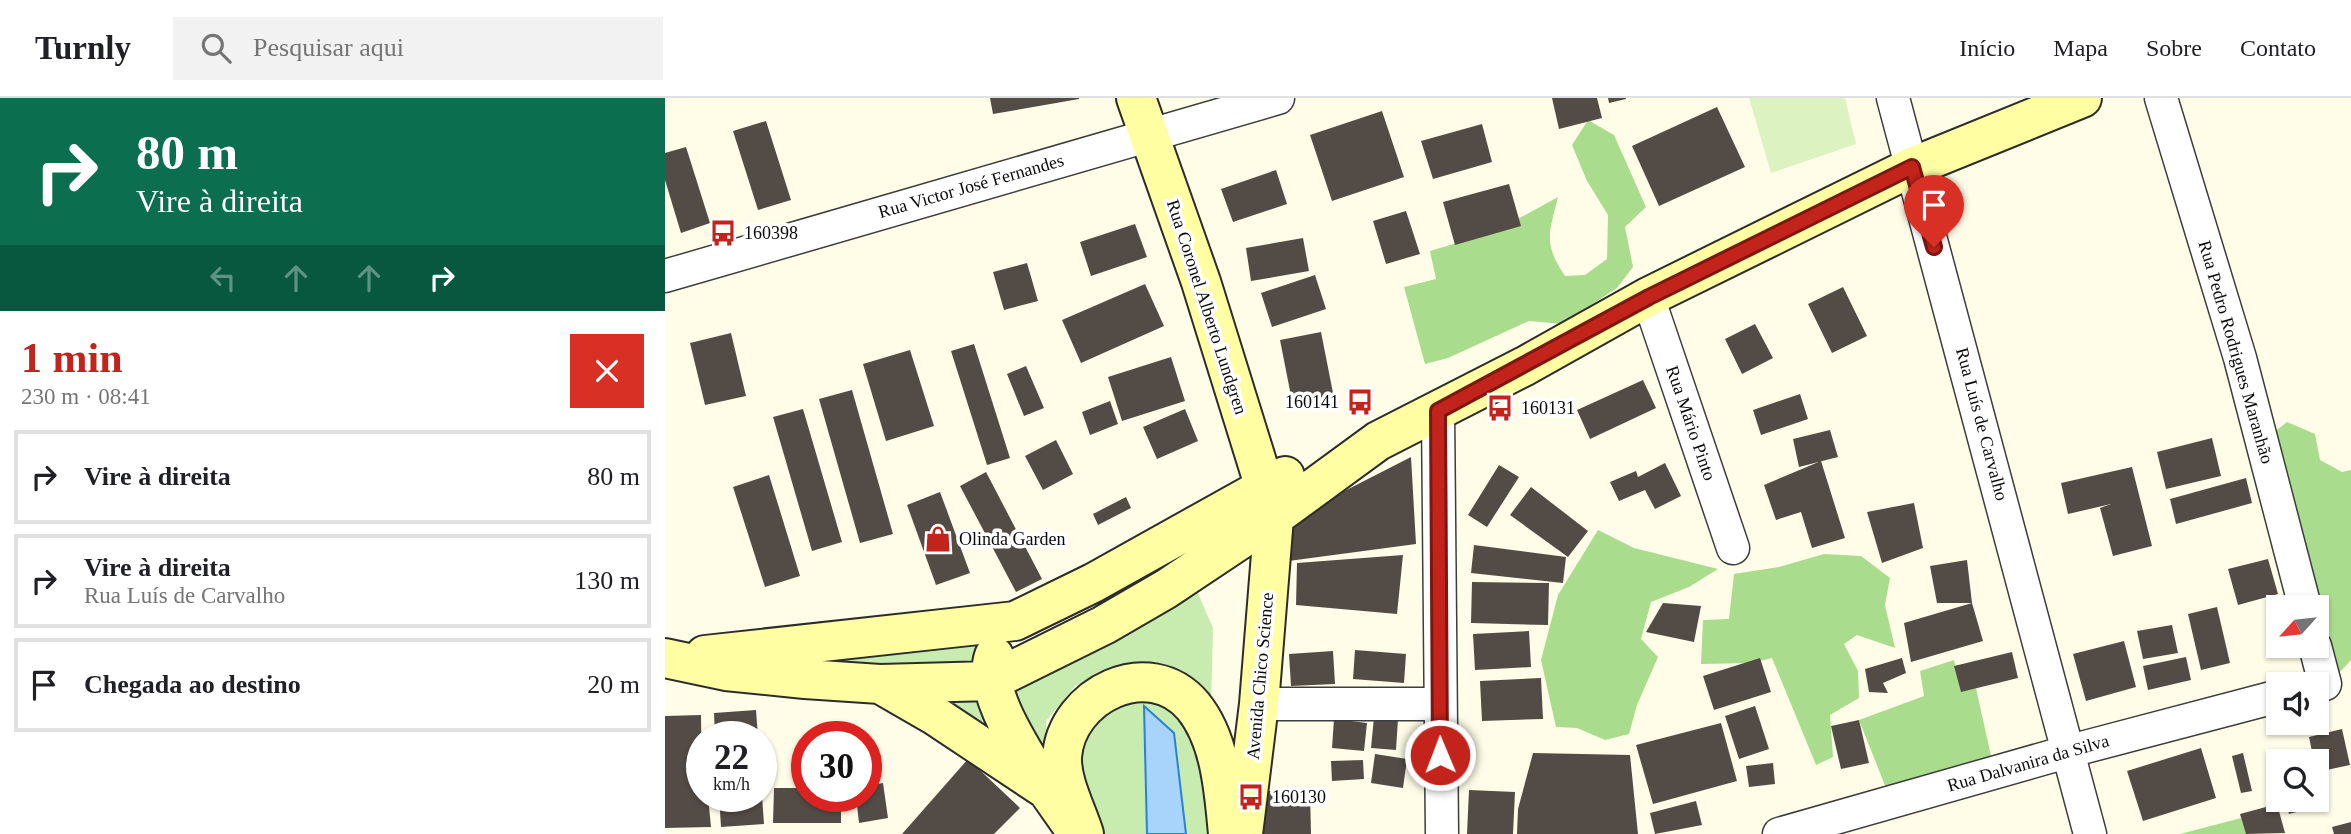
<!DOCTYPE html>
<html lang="pt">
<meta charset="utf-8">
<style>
:root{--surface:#fff;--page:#f2f2f2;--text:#202124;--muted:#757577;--line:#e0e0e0;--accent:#c2231a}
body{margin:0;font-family:Georgia,serif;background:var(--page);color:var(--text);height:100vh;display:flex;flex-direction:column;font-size:26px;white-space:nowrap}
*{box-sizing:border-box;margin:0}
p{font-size:23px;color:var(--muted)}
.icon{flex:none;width:38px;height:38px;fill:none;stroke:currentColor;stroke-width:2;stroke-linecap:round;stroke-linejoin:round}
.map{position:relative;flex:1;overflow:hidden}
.side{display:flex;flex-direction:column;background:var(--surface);width:665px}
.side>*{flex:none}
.banner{background:#0b6e4f;color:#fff;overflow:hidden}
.needle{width:46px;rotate:243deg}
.buttons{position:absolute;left:1601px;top:497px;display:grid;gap:14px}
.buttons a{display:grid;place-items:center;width:63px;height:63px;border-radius:0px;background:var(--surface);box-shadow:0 2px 5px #0004;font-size:35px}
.speed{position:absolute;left:21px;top:623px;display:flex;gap:14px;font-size:35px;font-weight:700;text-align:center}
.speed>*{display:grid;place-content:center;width:91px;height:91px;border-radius:50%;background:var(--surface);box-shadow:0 2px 5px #0004;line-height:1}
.speed small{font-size:18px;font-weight:400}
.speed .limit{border:10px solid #d22;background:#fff;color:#111}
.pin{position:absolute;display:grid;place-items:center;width:60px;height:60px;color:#fff;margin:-72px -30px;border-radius:50% 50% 50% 0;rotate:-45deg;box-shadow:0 0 7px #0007}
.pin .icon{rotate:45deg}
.me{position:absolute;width:77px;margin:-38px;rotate:359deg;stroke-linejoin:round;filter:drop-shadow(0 0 5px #0008)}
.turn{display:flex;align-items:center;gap:24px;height:147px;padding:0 21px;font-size:32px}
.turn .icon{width:91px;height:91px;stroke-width:2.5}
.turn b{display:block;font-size:49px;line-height:60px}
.lanes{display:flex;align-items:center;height:66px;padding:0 21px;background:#0003;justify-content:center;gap:35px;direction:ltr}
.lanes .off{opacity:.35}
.round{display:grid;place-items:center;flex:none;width:74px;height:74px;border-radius:0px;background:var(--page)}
.summary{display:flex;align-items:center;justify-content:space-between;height:119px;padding:0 21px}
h1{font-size:42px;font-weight:800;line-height:52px;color:var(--accent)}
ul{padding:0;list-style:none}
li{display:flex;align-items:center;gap:21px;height:94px;margin:0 14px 10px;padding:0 7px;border:4px solid var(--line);border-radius:0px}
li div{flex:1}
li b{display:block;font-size:26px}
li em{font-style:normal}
header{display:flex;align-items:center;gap:42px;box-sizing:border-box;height:98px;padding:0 35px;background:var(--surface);border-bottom:2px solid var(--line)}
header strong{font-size:33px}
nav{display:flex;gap:38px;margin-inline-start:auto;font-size:24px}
.search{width:490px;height:63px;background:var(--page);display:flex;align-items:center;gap:18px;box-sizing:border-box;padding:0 24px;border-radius:0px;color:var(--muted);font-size:26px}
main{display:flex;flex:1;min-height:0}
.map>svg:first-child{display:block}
.green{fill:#c8ebaf}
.forest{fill:#a9dd8d}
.pitch{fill:#dcf2c1}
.water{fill:#a8d3fa;stroke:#2a81d6;stroke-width:2}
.building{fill:#534c46}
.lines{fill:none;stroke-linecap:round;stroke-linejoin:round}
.street-casing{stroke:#3d3d3d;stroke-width:35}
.secondary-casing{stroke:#2c2c2c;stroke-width:42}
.street{stroke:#fff;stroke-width:32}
.secondary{stroke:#fffea2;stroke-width:38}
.route-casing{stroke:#7e1711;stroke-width:18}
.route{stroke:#c2231a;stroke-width:12}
.labels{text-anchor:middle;stroke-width:7;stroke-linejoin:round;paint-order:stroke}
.street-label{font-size:18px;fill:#0a0a0a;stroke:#fff}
.poi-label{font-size:18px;fill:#0a0a0a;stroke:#fff;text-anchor:start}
</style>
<header>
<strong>Turnly</strong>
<div class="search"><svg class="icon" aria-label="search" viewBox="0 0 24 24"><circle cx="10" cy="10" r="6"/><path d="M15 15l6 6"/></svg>Pesquisar aqui</div>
<nav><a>Início</a><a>Mapa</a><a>Sobre</a><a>Contato</a></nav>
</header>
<main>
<section class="side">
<div class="banner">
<div class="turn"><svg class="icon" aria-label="right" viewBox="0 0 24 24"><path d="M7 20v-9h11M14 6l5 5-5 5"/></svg><div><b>80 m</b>Vire à direita</div></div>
<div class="lanes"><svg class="icon off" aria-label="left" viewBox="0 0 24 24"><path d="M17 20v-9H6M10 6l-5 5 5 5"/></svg><svg class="icon off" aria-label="ahead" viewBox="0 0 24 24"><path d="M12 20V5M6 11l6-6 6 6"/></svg><svg class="icon off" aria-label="ahead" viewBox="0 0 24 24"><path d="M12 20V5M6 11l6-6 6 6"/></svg><svg class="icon" aria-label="right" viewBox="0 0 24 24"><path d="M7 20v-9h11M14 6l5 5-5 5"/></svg></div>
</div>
<div class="summary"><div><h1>1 min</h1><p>230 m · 08:41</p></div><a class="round" style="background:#d93025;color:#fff"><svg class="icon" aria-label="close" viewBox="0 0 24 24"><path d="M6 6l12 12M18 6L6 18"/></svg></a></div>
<ul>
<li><svg class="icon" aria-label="right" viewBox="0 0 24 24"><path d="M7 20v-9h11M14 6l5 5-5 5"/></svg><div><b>Vire à direita</b></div><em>80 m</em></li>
<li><svg class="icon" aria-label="right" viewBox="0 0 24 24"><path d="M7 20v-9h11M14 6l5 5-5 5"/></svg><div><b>Vire à direita</b><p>Rua Luís de Carvalho</p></div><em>130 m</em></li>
<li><svg class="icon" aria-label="arrive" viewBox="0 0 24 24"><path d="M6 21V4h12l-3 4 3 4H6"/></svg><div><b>Chegada ao destino</b></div><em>20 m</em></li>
</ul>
</section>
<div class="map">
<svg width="1686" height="736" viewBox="0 0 1686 736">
<rect width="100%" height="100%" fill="#fffde7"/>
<!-- green -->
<path class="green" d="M532,493L548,530L546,608L448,571L410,588L381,623L386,680L337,593Z
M331,535L314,573L102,571Z
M321,591L350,660L318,624L253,595Z
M462,596L512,611L542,684L553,736H435L407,670L414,637Z"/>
<!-- forest -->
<path class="forest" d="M923,22L949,37L981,109L960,129L968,169L952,190L897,226L864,223L783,260L760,266L739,189L771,181L765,153L831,133L893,99C884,136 878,145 900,178L920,177L942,161L943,117L922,83L907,47Z
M1622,324L1650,336L1655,362L1677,374L1686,372V562L1675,574L1665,569L1608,335Z
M933,432L969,450L1053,471L1024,489L986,504L976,541L993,559L972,607L964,636L940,642L912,630L891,629L876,562L893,497Z
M1159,456L1196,458L1225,480L1220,507L1230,550L1192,537L1179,546L1193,573L1194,600L1165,617L1168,659L1151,667L1107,560L1087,565L1036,566L1038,522L1064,521L1069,476L1114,469Z
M1289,562L1296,593L1311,590L1328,667L1223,695L1194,622L1259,598L1255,573Z
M1576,720L1582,736H1515Z"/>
<!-- pitch -->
<path class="pitch" d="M1084,0H1180L1191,46L1106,75Z"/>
<!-- water -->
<path class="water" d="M479,608L509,635L521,736H482Z"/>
<!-- building -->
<path class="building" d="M325,0H414V1L328,16Z
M887,0H932L937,20L894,31Z
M943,0H961V1L944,5Z
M1052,9L1080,69L994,108L967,48Z
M717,13L739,79L667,103L645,37Z
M101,23L126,102L93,112L68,33Z
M817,26L827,64L768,81L756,43Z
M21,49L45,125L16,135L0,82V55Z
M611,72L622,106L568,124L556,91Z
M844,86L856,128L790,147L778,104Z
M741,113L755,156L721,166L708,123Z
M470,126L482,159L426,178L415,144Z
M638,140L644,173L586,183L581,150Z
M362,165L373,203L339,212L328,174Z
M650,177L661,211L607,229L596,195Z
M480,186L499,228L416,265L397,222Z
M1178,189L1202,238L1167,255L1143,206Z
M1090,226L1108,260L1077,276L1060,241Z
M656,234L669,300L628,308L615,242Z
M66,235L81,298L40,307L25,245Z
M309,246L345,360L322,367L286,253Z
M245,252L269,328L221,343L198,266Z
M506,259L520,303L457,323L443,279Z
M361,268L379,310L359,318L342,276Z
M978,282L991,310L925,341L912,312Z
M187,292L228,436L195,445L154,301Z
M1135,296L1143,321L1096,337L1088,312Z
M445,303L453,326L425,337L417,314Z
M138,311L177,444L147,453L108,319Z
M520,311L533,343L492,361L478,329Z
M1165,332L1173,359L1134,369L1128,341Z
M1547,340L1556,378L1501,391L1492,354Z
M391,342L408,376L378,392L360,358Z
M746,359L751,446L616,464L613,427Z
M1156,363L1180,440L1147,450L1136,414L1111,422L1099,387Z
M1000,365L1016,398L990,411L980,392L954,403L945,384L971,373L973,379Z
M834,367L854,379L822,429L803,417Z
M1467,369L1487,448L1448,458L1435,410L1446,406L1403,416L1396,385Z
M321,374L377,481L351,494L295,388Z
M104,377L135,478L100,489L68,389Z
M1581,380L1587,405L1511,426L1505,401Z
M866,389L923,433L903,459L845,417Z
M275,394L305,475L271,487L242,407Z
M461,399L466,410L433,427L428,416Z
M1249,405L1258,450L1217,465L1202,414Z
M809,447L901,459L898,485L806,475Z
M738,457L732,516L631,507L632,465Z
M1603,461L1613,496L1573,507L1563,471Z
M1302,462L1307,505L1318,543L1246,564L1239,525L1307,505H1272L1265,468Z
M807,484L884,485L883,527L806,525Z
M998,505L1036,508L1029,544L981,534Z
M1552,509L1565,565L1536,572L1523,516Z
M1507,527L1513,555L1478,561L1472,533Z
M864,533L866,569L810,572L808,536Z
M1459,543L1471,589L1421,603L1408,556Z
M690,552L741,556L739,585L688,581Z
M668,553L670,586L626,588L624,556Z
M1347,554L1353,580L1296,594L1289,568Z
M1521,559L1526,582L1483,592L1478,568Z
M1095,560L1106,594L1049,612L1038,578Z
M1237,560L1241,575L1218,585L1223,595L1204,594L1200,571Z
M876,580L878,621L817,623L815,583Z
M1090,608L1104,651L1074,661L1060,618Z
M91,612L93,639H50L49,615Z
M36,617L37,698H43L46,729L0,730V618Z
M709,619L733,621L731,652L706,650Z
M669,621L702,625L699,653L667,650Z
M1194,622L1204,665L1176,671L1166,628Z
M1056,625L1072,683L988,706L971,647Z
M1677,631L1685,667L1652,674V663H1649L1644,639Z
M1536,650L1551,700L1478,723L1462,673Z
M868,655L965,657L973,736H852L853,711Z
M1578,655L1587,693L1576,695L1567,658Z
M710,656L742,661L738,690L706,685Z
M303,661L355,710L329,736H237Z
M698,662L699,681L667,683L666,663Z
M1108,665L1110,686L1084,689L1081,668Z
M218,685L223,720L194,725L191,698H201V688Z
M109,690H142V698H176V725H108Z
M804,692L850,694L848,736H802Z
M599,693H645L646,736H599Z
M54,698H97L99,726L56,729Z
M1620,702H1652L1654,708L1624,716Z
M1031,703L1037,727L990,736L985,715Z
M1612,706L1620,735L1581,736L1575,716Z
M1686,724V736H1669L1667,729Z"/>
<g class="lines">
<!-- street casing -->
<g class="street-casing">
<path id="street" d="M1228,0L1425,736
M1496,0L1575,260L1640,509
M0,178L613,0
M983,199L1068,450
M773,313L777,736
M1650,548L1660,586
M594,606H774
M1114,736L1405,653L1614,598"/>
</g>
<!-- secondary casing -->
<g class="secondary-casing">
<path id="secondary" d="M471,0L536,184L609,419L594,606L578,736
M40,557L350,523L428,485L620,378
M329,558C316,593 359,654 377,685
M0,560L61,573L140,581L215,586L326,583L439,527L501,491L609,419L713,343L860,268L983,199L1247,69L1417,0
M217,587L269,617L382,692L408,729
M419,736C412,713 396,684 397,659C401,597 484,556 528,608C556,642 559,694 563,736"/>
</g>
<!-- street -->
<use href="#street" class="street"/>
<!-- secondary -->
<use href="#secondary" class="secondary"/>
</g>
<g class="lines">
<!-- route casing -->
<g class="route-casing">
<path id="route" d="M775,657L773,313L984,199L1247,69L1269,149"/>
</g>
<!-- route -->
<use href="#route" class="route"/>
</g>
<!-- icons -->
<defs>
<g id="bus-bare" transform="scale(2.1)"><path d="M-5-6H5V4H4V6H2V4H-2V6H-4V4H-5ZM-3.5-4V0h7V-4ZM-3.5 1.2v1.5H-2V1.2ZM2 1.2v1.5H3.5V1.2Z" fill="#c2231a" stroke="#fff" stroke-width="2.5" paint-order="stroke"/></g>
<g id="shop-bare" transform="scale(2.1)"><path d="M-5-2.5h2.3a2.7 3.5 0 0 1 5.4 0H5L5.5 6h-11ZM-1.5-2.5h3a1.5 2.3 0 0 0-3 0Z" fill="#c2231a" stroke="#fff" stroke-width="2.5" paint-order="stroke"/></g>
</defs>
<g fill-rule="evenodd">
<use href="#bus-bare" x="58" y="135"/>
<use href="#bus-bare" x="695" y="304"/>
<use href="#bus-bare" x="835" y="310"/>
<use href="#shop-bare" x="273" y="441"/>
<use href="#bus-bare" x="586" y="699"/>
</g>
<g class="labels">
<!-- street labels -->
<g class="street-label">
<text transform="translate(306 88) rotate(-16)" y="6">Rua Victor José Fernandes</text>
<text transform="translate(542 209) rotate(72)" y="6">Rua Coronel Alberto Lundgren</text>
<text transform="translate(1571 254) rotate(74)" y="6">Rua Pedro Rodrigues Maranhão</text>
<text transform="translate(1026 325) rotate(71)" y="6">Rua Mário Pinto</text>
<text transform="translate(1317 326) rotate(75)" y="6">Rua Luís de Carvalho</text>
<text transform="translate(595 578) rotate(-85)" y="6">Avenida Chico Science</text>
<text transform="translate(1363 665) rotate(-16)" y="6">Rua Dalvanira da Silva</text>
</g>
<!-- poi labels -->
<g class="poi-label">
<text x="79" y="141">160398</text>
<text x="674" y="310" text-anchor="end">160141</text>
<text x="856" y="316">160131</text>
<text x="294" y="447">Olinda Garden</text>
<text x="607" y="705">160130</text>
</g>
</g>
</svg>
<div class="buttons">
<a><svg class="needle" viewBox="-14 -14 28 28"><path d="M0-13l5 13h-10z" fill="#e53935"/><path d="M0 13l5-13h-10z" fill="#757577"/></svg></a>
<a><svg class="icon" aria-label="sound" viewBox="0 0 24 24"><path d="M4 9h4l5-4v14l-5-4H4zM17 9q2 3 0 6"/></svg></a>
<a><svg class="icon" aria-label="search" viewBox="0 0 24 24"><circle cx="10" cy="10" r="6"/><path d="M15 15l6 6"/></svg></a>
</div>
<div class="speed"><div>22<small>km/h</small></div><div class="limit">30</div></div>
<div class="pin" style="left:1269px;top:149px;background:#d93025"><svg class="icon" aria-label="arrive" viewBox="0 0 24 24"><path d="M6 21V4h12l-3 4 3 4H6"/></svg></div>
<svg class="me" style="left:775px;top:657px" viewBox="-20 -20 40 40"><circle r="17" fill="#c2231a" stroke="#fff" stroke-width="3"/><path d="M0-11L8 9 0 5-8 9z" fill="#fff"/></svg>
</div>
</main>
